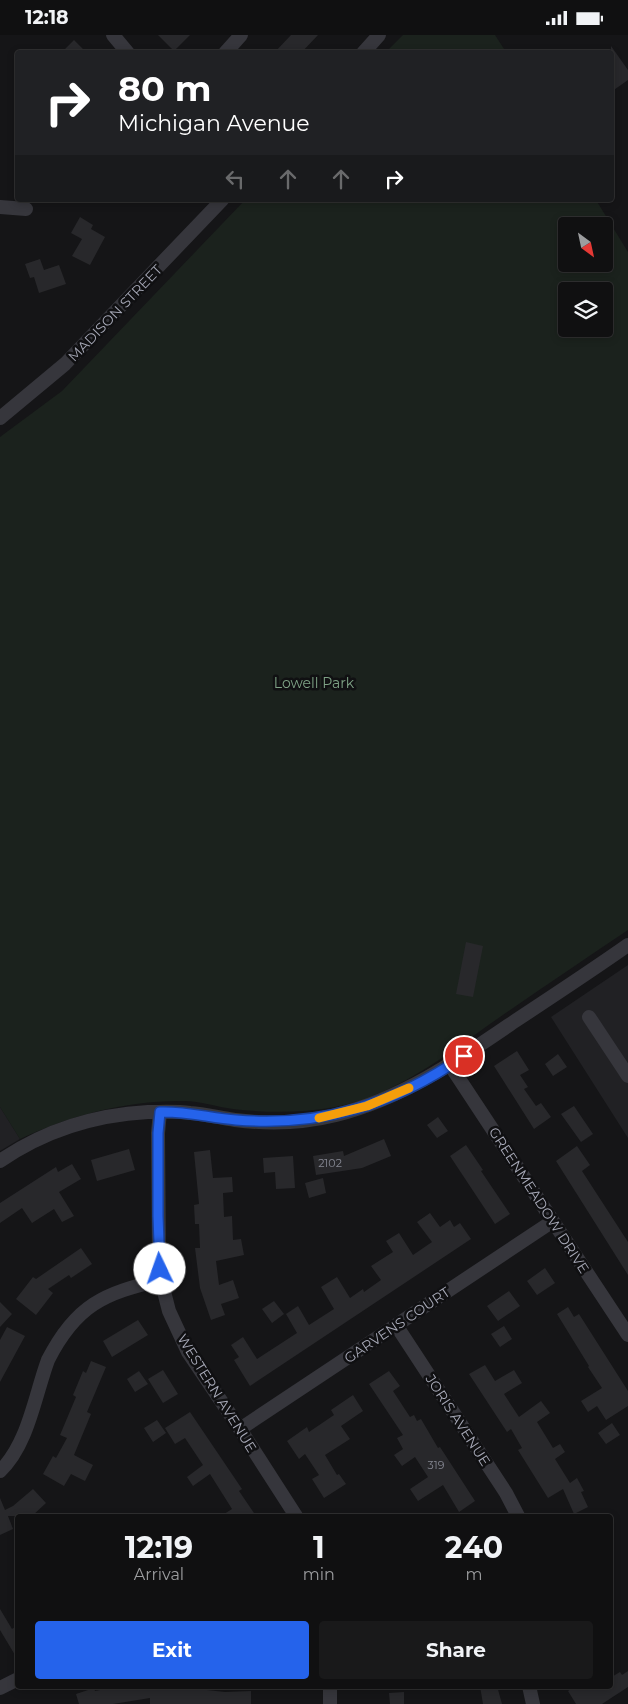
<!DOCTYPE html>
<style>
:root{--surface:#101011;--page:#19191a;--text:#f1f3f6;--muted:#9c9d9f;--line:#303031;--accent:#2563eb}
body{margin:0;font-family:Montserrat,sans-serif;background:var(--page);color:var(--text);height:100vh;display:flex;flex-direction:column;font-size:19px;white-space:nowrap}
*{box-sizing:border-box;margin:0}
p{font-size:16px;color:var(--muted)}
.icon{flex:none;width:28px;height:28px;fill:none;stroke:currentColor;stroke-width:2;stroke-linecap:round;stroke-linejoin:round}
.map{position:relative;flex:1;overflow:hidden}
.details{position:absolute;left:15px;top:1479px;width:598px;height:175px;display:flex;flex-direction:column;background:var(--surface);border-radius:5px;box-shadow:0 2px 8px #0003,0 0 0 1px var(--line)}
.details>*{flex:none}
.guide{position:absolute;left:15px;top:15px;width:599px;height:152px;border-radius:5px;box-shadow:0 2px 8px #0003,0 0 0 1px var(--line);background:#202124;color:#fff;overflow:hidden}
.needle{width:32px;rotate:147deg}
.tools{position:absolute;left:558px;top:182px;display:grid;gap:10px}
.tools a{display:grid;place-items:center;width:55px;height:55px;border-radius:5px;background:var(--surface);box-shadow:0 2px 8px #0003,0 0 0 1px var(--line);font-size:25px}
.pin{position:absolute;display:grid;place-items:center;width:42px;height:42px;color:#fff;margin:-21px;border:2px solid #fff;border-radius:50%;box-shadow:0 1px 5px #0007}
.me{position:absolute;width:55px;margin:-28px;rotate:357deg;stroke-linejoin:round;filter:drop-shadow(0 0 4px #0008)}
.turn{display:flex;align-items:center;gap:18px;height:105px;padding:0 20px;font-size:22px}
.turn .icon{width:65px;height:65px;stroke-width:2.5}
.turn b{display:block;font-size:35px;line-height:42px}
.lanes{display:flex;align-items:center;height:48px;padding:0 20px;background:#0003;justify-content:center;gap:25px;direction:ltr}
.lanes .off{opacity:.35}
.eta{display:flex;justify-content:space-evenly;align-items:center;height:85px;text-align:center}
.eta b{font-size:30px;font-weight:700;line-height:35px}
.button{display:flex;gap:10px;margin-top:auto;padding:10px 20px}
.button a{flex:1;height:58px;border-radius:5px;background:var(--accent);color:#fff;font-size:20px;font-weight:700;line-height:58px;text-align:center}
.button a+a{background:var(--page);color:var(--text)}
.status{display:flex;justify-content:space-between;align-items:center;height:35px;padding:0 25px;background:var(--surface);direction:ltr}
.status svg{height:14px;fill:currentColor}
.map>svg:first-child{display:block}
.built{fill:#212124}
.green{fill:#1b221d;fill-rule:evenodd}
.building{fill:#28282b}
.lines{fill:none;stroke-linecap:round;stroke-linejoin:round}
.minor{stroke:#36363c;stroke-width:14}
.route-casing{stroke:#184099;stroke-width:12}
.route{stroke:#2563eb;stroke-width:9}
.slow{stroke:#f59e0b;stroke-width:9}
.labels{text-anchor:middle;stroke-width:5;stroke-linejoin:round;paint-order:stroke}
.number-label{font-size:11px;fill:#868893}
.street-label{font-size:14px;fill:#a7a9b7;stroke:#101012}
.park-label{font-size:14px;fill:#7ea285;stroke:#101012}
</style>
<div class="status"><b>12:18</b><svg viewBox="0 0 49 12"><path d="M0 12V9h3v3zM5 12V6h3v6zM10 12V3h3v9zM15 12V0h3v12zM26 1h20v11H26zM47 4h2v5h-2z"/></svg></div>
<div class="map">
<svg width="628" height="1669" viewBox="0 0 628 1669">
<rect width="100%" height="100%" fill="#151517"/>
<!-- built -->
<path class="built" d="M628,930V1103L551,982Z
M0,1072L20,1104L0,1116Z"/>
<!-- green -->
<path class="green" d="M403,0H495L506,17H386Z
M245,165H596L628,217V895C585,924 542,953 500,982C448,1018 398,1060 335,1072C301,1078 267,1078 233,1074C217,1072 200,1066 184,1066C128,1065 71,1080 20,1104L0,1072V402L62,356ZM566,191H604V229H566ZM566,256H604V294H566Z"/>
<!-- building -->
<path class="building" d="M158,0H190L174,16Z
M291,0H318L301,18H274Z
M74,5L87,18H61Z
M611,11L628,35V45L611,57Z
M80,182L93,190L91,194L105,202L90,230L72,221L82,204L71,198Z
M40,224L44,235L59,230L66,249L39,258L34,242L30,243L25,229Z
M466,907L483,911L473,962L456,959Z
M517,1016L529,1035L520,1040L528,1052L524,1054L536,1071L541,1068L551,1082L534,1094L494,1031Z
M558,1019L567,1032L553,1041L545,1029Z
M574,1071L593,1099L581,1107L561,1079Z
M438,1082L448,1096L437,1103L427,1090Z
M384,1104L391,1121L362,1133L316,1140L313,1121L343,1116L344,1121Z
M466,1110L483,1135L481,1136L510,1179L495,1189L450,1121Z
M577,1111L590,1130L582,1136L628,1207V1240L556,1126Z
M129,1114L135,1135L97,1146L91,1125Z
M210,1115L213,1143L232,1142L233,1157L223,1158L224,1182L232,1181L233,1205L241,1204L244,1220L216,1226L219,1250L233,1245L239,1263L221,1269L225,1280L211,1285L200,1253L195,1213H200L199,1189H195L194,1170L199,1169L194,1117Z
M293,1121L295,1153L276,1154L275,1137L264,1138L263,1123Z
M72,1129L81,1144L59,1157L74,1181L62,1187L54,1174L32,1188L22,1173L0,1188V1168L56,1132L58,1137Z
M323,1143L326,1158L309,1163L305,1148Z
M430,1178L440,1192L450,1185L454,1192L460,1188L471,1204L250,1351L234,1325L239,1322L231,1310L243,1302L257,1324L297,1298L286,1279L298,1271L309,1290L334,1274L321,1252L337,1242L350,1263L363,1254L364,1257L381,1245L371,1231L393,1217L386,1206L399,1198L413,1220L432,1207L417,1187Z
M81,1213L92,1229L71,1243L69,1240L48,1254L53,1258L36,1280L16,1264L33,1242L36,1244Z
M545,1233L555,1248L537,1260L527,1246Z
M509,1256L520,1271L498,1286L487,1271Z
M274,1266L284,1279L272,1288L262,1274Z
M0,1267L12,1279L0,1292Z
M568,1272L574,1282L579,1279L628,1356V1371L606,1385L597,1371L588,1377L581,1366L602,1353L588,1332L589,1331L557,1279Z
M138,1285L148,1300L112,1322L103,1306Z
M504,1291L512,1304L500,1312L491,1299Z
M7,1292L25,1301L0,1347V1305Z
M91,1326L106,1332L87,1377L91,1379L74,1420L93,1430L85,1446L71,1439L64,1451L43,1439L53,1421L56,1423L67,1403L60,1400L76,1362L73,1360L83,1336L86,1338Z
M485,1330L495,1346L514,1335L522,1348L504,1359L519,1382L541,1366L550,1378L537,1387L553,1413L560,1409L565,1417L555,1424L570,1448L577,1443L584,1456L581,1457L588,1472L574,1479L563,1454L548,1463L518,1415L522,1413L511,1394L507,1397L469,1339Z
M163,1335L178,1359L163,1368L148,1344Z
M139,1336L148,1349L135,1357L127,1344Z
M389,1336L400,1351L393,1356L410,1382L414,1380L417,1386L421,1384L438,1413L440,1412L475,1466L459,1477L443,1450L418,1466L410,1454L428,1442L415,1422L402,1431L394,1420L403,1414L397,1403L403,1400L369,1349Z
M353,1360L363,1376L341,1391L350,1404L325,1420L337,1440L339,1439L346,1449L324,1463L312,1444L319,1440L305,1419L299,1424L287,1406L307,1392L309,1397L334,1380L331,1375Z
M190,1377L242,1454L239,1456L256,1481H221L232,1474L210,1439L193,1451L187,1442L203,1430L185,1403L175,1409L165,1393Z
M157,1385L166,1398L153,1407L144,1393Z
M612,1388L620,1400L606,1409L598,1398Z
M33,1454L46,1468L32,1481H8L13,1494L0,1500V1463L5,1475L13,1471Z
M0,1574L12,1594L18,1590V1625L0,1595Z
M628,1636V1652L602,1669H576L568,1656L576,1651H610V1643L620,1637L622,1640Z
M121,1651H171L225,1657L251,1656V1669H150V1663L113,1669H79L76,1659L94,1653L95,1656Z
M480,1651H497L502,1669H483Z
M404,1657V1669H390L389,1658Z"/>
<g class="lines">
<!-- minor -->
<path class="minor" d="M113,0L128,18
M225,18L241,0
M363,18L379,0
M0,172L26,174
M0,383L65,329L222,165
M589,982L628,1041
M450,1030L628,1300
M160,1077L158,1098L159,1223L161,1245L169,1276L188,1317L240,1394L296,1481
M0,1126C45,1095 94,1080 148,1077C162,1077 176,1076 190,1078C205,1079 220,1083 235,1085C267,1089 304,1088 336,1080C404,1063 458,1025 515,986C553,961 591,936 628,910
M396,1290L506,1458L518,1481
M240,1394L553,1186
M0,1436C28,1410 35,1360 48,1325C76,1270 104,1258 161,1245
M529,1651L533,1669
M0,1653L18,1644
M330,1669V1651"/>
</g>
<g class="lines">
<!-- route casing -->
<g class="route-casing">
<path id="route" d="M160,1234L158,1181V1098L160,1077C186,1076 210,1083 236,1085C322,1092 393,1070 464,1021"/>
</g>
<!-- route -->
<use href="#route" class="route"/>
<!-- slow -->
<path class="slow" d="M319,1083L367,1071L409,1053"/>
</g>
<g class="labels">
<!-- number labels -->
<g class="number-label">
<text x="330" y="1132">2102</text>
<text x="436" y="1434">319</text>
</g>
<!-- street labels -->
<g class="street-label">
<text transform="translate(115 278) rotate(-46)" y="5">MADISON STREET</text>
<text transform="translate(539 1165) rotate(57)" y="5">GREENMEADOW DRIVE</text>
<text transform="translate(397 1290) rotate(-34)" y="5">GARVENS COURT</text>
<text transform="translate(217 1358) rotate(58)" y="5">WESTERN AVENUE</text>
<text transform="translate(458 1385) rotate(57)" y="5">JORIS AVENUE</text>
</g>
<!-- park labels -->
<g class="park-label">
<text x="314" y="653">Lowell Park</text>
</g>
</g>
</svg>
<div class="tools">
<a><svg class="needle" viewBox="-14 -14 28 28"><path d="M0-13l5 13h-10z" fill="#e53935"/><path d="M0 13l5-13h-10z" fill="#9c9d9f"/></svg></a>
<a><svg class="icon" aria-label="layers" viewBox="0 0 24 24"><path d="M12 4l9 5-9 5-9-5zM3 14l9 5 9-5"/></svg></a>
</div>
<div class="pin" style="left:464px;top:1021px;background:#d93025"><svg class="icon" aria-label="arrive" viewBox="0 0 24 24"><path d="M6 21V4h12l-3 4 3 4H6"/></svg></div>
<svg class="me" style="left:160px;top:1234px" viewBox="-20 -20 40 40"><circle r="19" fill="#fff"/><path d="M0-13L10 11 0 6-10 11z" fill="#2563eb"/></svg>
<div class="guide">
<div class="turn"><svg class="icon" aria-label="right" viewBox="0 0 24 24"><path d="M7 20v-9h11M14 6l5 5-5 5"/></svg><div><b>80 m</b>Michigan Avenue</div></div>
<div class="lanes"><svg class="icon off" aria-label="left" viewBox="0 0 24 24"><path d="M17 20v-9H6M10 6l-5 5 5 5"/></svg><svg class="icon off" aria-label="ahead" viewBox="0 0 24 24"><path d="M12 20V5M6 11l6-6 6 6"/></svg><svg class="icon off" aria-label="ahead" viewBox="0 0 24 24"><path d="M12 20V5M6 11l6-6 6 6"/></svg><svg class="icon" aria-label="right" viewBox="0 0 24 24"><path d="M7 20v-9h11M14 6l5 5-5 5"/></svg></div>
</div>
<section class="details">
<div class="eta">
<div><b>12:19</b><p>Arrival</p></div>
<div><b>1</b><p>min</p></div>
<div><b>240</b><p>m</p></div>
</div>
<div class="button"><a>Exit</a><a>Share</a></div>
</section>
</div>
